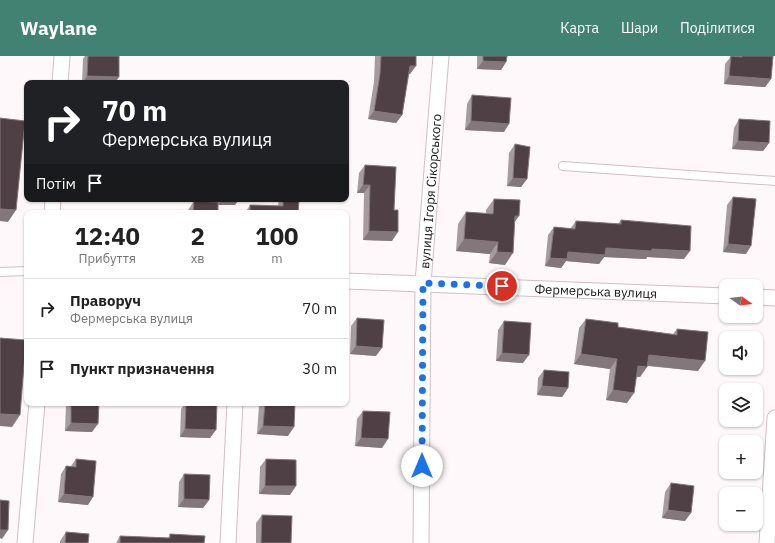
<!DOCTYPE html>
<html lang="uk">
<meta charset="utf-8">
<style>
:root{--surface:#fff;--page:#f6f6f6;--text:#222;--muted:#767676;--line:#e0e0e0;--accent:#418273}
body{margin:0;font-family:"IBM Plex Sans",sans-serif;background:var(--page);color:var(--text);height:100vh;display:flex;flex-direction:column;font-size:15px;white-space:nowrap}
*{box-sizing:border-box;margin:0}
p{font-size:13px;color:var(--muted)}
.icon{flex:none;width:22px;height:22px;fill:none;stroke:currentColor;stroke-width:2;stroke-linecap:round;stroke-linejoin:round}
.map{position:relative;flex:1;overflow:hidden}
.drawer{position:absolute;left:24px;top:154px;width:325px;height:196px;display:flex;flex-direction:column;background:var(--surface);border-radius:8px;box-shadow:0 1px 3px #0004}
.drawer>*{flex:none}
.banner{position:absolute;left:24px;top:24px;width:325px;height:122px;border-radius:8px;box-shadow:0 1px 3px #0004;background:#202124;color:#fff;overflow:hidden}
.needle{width:26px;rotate:104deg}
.buttons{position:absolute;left:719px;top:223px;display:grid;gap:8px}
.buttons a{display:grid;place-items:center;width:44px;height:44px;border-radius:8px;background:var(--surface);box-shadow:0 1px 3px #0004;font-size:20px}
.pin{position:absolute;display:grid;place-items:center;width:34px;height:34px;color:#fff;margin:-17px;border:2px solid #fff;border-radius:50%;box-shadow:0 1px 4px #0007}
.me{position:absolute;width:44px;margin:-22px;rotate:0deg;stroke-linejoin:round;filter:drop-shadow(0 0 3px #0008)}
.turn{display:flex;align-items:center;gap:14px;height:84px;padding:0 12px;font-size:18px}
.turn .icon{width:52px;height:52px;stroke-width:2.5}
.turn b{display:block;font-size:28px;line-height:34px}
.then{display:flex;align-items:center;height:38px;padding:0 12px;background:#0003;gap:8px;font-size:15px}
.eta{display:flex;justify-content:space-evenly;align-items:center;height:68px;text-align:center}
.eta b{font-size:24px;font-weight:700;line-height:28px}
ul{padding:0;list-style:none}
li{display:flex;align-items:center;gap:12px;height:60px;padding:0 12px;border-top:1px solid var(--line)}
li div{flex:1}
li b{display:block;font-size:15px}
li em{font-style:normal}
header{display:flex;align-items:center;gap:24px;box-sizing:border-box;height:56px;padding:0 20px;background:var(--accent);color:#fff}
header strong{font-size:19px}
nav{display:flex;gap:22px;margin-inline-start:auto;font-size:14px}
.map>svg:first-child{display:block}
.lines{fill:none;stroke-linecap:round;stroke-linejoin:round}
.service-casing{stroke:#d0bfc5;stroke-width:10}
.minor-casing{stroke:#d0bfc5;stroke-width:17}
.service{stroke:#fff;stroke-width:8}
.minor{stroke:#fff;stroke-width:15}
.wall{fill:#a69ca0}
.shaded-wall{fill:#83777b}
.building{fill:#4e4045;stroke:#83777b}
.route{stroke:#1a73e8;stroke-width:7;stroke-dasharray:0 12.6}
.labels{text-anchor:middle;stroke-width:4;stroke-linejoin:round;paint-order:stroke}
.street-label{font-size:13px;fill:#1b1517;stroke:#fff8fa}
</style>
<header>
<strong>Waylane</strong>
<nav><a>Карта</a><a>Шари</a><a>Поділитися</a></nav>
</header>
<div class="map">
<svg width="775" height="487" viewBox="0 0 775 487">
<rect width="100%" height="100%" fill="#fff8fa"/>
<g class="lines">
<!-- service casing -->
<g class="service-casing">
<path id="service" d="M563,110L775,125
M0,216L27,215"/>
</g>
<!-- minor casing -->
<g class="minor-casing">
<g id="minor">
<path d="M60,27L62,0"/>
<path d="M52,157L53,143"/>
<path id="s1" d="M346,225L726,240"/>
<path d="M756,241L775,242"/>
<path d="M25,487L37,347"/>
<path d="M228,487L235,347"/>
<path id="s2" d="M421,487L423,227L441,0"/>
<path d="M767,487L775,362"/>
</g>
</g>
<!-- service -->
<use href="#service" class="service"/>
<!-- minor -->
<use href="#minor" class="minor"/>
</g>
<!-- wall -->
<path class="wall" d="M85,0H119L115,27H82L83,3Z
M375,0H416L410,18H408L402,59L396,67L368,63L374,26Z
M477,0H507L506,6L501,14L477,13Z
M731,0L737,1V0H773L771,23L765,31L724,28L725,8Z
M472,39L504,76L465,74L467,48Z
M739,63L769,87L763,95L732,93L734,72Z
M515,88L527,123L521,131L507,130L509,97Z
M365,109L394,154L392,185L363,184L364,137H357L359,117Z
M733,141L746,198L723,196L727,149Z
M217,143H239L235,149H218V157H188V154L194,145L217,146Z
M279,143H299L298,157H245L250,149L278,150Z
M494,143L515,165L505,209L489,207L490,198L456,195L458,168L466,156L486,157V154Z
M621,164L684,203L647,201L646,203L604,201L599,208L566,205L561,212L545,210L548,179L554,171L570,173L576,165L618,168Z
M357,262L376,300L350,298L351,270Z
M586,263L618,271L673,278L677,273L698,315L647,310V311L640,321H636L627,347L606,344L610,313L574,308L579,272Z
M504,265L523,307L496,305L498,274Z
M544,314L568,332L562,341L537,339L538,322Z
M66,347H99L92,376L65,375Z
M185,347H217L210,382L180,381L181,353Z
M260,347H295L288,380L257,378L259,349Z
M363,355L382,392L355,390L357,363Z
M76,403L88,449L58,446L61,418L66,410H71Z
M266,403L290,439L259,438L260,411Z
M184,418L209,444L203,452L178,451L179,426Z
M671,427L685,465L662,462L665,436Z
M262,459L291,487H256V467Z
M66,476L88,487H60V485Z
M170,478L204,487H116L120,480L168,482Z"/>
<!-- shaded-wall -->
<path class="shaded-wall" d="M483,5L506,6L501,14L477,13Z
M410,10H416L410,18H404Z
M87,20L119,21L115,27H83Z
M729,20L771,23L765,31L724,28Z
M374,55L402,59L396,67L368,63Z
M471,65L509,68L504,76L465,74Z
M738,85L769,87L763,95L732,93Z
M513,122L527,123L521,131L507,130Z
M363,129H370L364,137H357Z
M222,143H239L235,149H218Z
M0,153L16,154L8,166L0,165Z
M515,160H519L510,172Z
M369,175L398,176L392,185L363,184Z
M464,183L498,186L490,198L456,195Z
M728,188L751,190L746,198L723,196Z
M606,192L652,193L690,195L684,203L647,201L646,203L604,201L599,208L566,205L561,212L545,210L550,202L568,196Z
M497,196L513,197L505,209L489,207Z
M356,290L382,292L376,300L350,298Z
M502,297L529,299L523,307L496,305Z
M581,298L617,303L610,313L574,308Z
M649,299L705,305L698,315L642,309Z
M638,310L647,311L640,321L631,320Z
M542,330L568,332L562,341L537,339Z
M613,334L634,337L627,347L606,344Z
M0,358L20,359L12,371L0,370Z
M71,367L98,368L92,376L65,375Z
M263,370L294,371L288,380L257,378Z
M185,373L216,374L210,382L180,381Z
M361,382L388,383L382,392L355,390Z
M265,430H296L290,439L259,438Z
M64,438L93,441L88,449L58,446Z
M184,443L209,444L203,452L178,451Z
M668,454L691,457L685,465L662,462Z
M0,474H8L2,483L0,482Z"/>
<!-- building -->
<path class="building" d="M88,0H119V21L87,20Z
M381,0H416V10H410L402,59L374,55L380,18Z
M483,0H507L506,6L483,5Z
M731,0L742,1V0H773L771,23L729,20Z
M472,39L511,42L509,68L471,65Z
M0,62L25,65L16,154L0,153Z
M739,63L770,65L769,87L738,85Z
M515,88L530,91L527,123L513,122Z
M365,109L396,111L394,154H398V176L369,175L370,129H363Z
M733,141L756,143L751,190L728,188Z
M283,143H299L298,157H250V149L283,150Z
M494,143L520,144L519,160H515L513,197L497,196L498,186L464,183L466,156L493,158Z
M194,145L218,146V157H193Z
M621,164L691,170L690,195L652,193L651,195L606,192L605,199L568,196L567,203L550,202L554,171L575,173L576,165L621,168Z
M357,262L384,264L382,292L356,290Z
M586,263L618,267V271L677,279V273L708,276L705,305L649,299L647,311L638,310L634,337L613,334L617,303L581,298Z
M504,265L531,267L529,299L502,297Z
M0,282L26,284L20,359L0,358Z
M544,314L569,316L568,332L542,330Z
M71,347H99L98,368L71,367Z
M186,347H217L216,374L185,373Z
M265,347H295L294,371L263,370Z
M363,355L390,356L388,383L361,382Z
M76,403L96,405L93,441L64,438L66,410L76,411Z
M266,403L296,404V430H265Z
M184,418L210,419L209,444L184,443Z
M671,427L694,430L691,457L668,454Z
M0,444L9,445L8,474H0Z
M262,459L292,460L291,487H261Z
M66,476L89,478L88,487H65Z
M170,478L205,480L204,487H120V480L170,482Z"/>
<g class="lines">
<!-- route -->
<path class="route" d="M422,410L423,227L502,230"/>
</g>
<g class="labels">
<!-- street labels -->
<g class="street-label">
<text dy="5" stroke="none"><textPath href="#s2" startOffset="352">вулиця Ігоря Сікорського</textPath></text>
<text dy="5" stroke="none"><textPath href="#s1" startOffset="250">Фермерська вулиця</textPath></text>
</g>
</g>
</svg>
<div class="buttons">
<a><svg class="needle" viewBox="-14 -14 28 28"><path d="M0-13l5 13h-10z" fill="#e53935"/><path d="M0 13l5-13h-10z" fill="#767676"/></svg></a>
<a><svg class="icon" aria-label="sound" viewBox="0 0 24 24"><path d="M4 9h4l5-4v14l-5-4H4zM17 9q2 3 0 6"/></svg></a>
<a><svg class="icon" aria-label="layers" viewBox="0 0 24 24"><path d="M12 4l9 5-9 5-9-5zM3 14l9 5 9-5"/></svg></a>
<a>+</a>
<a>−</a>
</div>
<div class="pin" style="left:502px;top:230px;background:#d93025"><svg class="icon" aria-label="arrive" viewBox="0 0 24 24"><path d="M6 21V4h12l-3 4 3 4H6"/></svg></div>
<svg class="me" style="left:422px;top:410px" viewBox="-20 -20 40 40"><circle r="19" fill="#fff"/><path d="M0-13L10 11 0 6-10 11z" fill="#1a73e8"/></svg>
<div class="banner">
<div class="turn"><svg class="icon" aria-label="right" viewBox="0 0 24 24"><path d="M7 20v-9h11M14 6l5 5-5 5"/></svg><div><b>70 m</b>Фермерська вулиця</div></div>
<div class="then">Потім<svg class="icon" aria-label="arrive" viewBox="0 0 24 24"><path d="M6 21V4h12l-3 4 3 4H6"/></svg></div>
</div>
<section class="drawer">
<div class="eta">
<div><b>12:40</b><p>Прибуття</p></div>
<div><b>2</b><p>хв</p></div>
<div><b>100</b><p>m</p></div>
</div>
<ul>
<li><svg class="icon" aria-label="right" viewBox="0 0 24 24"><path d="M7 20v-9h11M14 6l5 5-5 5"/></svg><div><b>Праворуч</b><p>Фермерська вулиця</p></div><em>70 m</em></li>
<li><svg class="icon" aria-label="arrive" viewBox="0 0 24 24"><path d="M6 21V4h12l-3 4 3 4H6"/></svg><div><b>Пункт призначення</b></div><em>30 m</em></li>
</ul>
</section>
</div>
